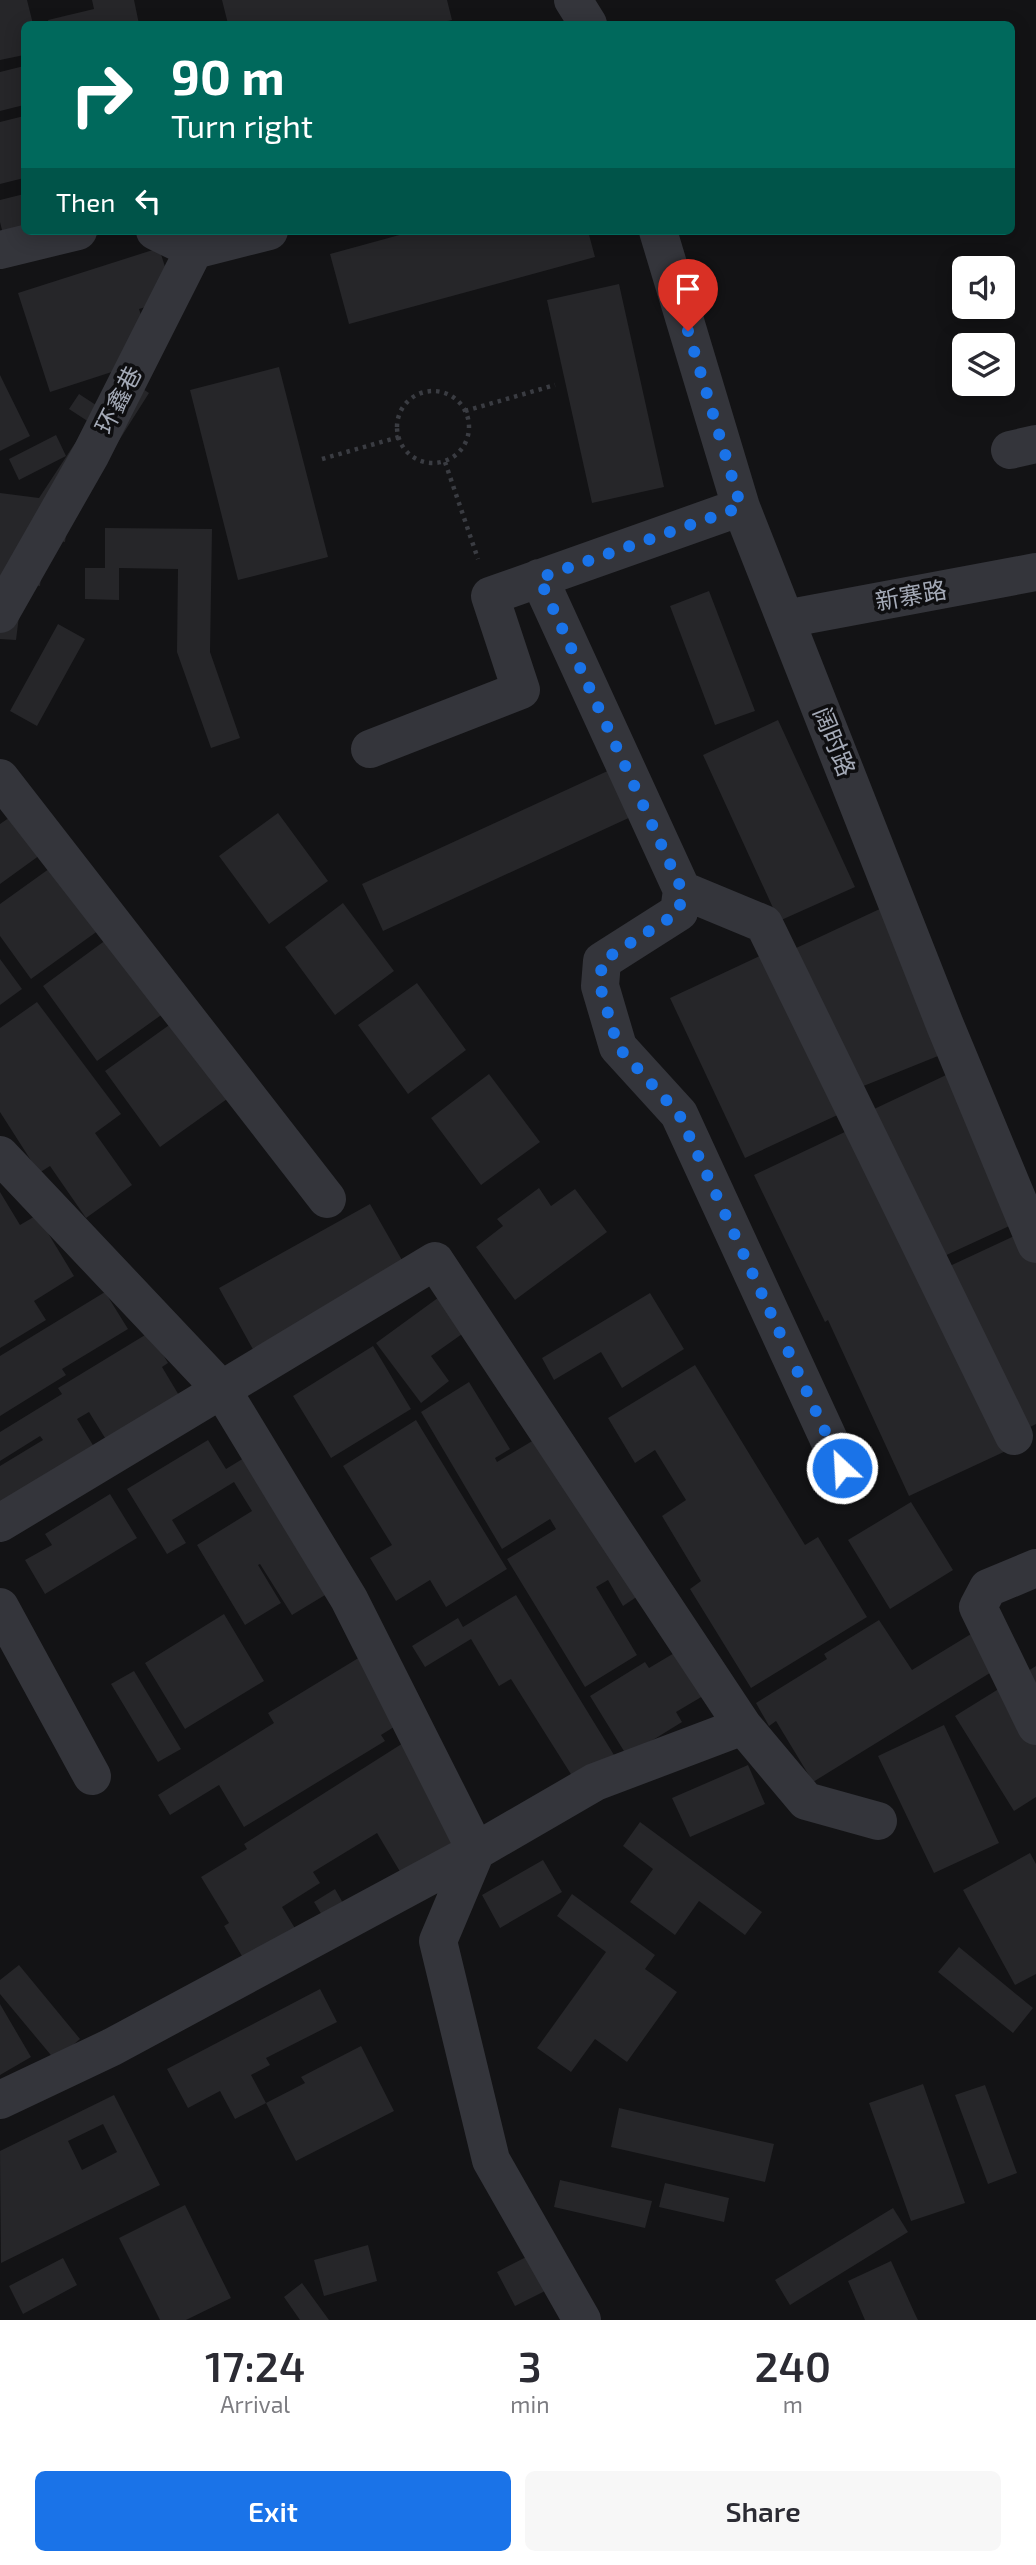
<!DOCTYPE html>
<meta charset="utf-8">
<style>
:root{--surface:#fff;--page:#f7f7f7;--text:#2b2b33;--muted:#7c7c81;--accent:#1a73e8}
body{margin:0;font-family:"Exo 2","Noto Sans SC",sans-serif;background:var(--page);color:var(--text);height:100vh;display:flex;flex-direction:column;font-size:26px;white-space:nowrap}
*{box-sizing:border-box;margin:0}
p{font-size:23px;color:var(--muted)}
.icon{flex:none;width:38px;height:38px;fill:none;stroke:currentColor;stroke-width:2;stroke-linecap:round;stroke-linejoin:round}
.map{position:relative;height:2320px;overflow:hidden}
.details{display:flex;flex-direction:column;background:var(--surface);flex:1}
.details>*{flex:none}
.top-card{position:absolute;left:21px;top:21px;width:994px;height:214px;border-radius:10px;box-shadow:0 4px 18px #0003;background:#00695c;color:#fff;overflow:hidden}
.controls{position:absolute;left:952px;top:256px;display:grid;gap:14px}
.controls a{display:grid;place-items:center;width:63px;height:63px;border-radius:10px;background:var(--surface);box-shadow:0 4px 18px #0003;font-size:35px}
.pin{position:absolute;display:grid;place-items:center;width:60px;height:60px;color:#fff;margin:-72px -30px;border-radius:50% 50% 50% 0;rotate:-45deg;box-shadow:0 0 7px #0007}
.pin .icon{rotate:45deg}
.me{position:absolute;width:77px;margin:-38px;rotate:335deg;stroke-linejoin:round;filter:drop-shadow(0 0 5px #0008)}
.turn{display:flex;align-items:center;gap:24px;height:147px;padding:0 35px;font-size:32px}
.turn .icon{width:91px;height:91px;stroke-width:2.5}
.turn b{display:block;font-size:49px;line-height:60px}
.then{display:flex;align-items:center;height:66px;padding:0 35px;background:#0003;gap:14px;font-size:26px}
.eta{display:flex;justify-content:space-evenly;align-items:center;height:119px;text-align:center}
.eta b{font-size:42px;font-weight:600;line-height:49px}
.action{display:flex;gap:14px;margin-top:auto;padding:14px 35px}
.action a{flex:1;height:80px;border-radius:10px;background:var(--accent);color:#fff;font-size:28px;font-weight:600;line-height:80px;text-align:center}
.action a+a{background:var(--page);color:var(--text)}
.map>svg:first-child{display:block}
.building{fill:#262629;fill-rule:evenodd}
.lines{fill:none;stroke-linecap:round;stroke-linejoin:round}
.path{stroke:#3a3c42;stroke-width:4.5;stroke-dasharray:3.5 5;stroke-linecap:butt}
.minor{stroke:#34353b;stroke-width:38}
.route{stroke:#1a73e8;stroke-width:12;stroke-dasharray:0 21.6}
.labels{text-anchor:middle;stroke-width:7;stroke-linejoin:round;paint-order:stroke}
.street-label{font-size:24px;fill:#a4aab7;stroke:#0e0e10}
</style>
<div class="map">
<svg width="1036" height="2320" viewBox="0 0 1036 2320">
<rect width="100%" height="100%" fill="#131315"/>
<!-- building -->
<path class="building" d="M0,0H27L33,24H24V55L0,60Z
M92,0H134L139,24H49L48,20L94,9Z
M222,0H447L452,20L434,24H228Z
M24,66V105L0,111V72Z
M24,116V178L0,184V122Z
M24,194V231L110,232L9,258L0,222V200Z
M414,231H588L595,257L349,324L330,254Z
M159,248L175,298L139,309L155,358L50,392L18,293Z
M619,284L664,487L592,503L547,300Z
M279,367L328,557L238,580L190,390Z
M120,374L149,393L68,521L65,542L45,539L40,586L23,584L16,640L0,639V493L39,498L89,422L69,409L79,394L99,407Z
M0,375L30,436L0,451Z
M56,435L66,456L19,480L9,459Z
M105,528L212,529L210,652L240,738L211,748L177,652L178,569L119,568V600L85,599V568H105Z
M709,591L755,711L715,725L670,606Z
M58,624L85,639L37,726L10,711Z
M778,720L855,887L779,921L703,755Z
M625,763L646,810L383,931L362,884Z
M19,811L47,850L0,884V824Z
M278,813L328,881L269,924L219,856Z
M53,866L99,930L31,979L0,936V904Z
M343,903L394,971L335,1015L285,947Z
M884,907L948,1052L861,1087L794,949Z
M110,937L164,1013L97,1061L43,986Z
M764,954L844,1112L745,1158L670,998Z
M0,959L22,989L0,1005Z
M417,983L466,1050L408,1094L358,1025Z
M37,1002L121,1114L95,1133L132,1185L86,1218L50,1166L39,1173L0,1112V1028Z
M172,1023L227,1099L160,1147L105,1071Z
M961,1068L1029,1217L940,1258L872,1110Z
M489,1074L540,1142L481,1185L431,1118Z
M849,1130L1008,1450L909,1496L828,1320L825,1322L754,1175Z
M539,1188L551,1206L575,1189L607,1232L515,1300L476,1247L503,1226L497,1219Z
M0,1192L20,1225L37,1215L74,1276L34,1301L46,1320L0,1348Z
M370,1204L407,1269L255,1353L219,1288Z
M1036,1226V1424L1026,1429L939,1271Z
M105,1292L128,1329L62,1369L66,1375L0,1416V1356Z
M446,1292L472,1327L431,1356L449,1381L421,1403L376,1343Z
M650,1293L684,1349L622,1388L601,1352L554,1380L542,1358Z
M150,1332L168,1363L162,1367L183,1402L110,1446L89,1412L77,1419L99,1455L0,1509V1466L43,1440L40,1436L0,1461V1432L62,1394L58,1388Z
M373,1346L411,1409L331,1458L293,1396Z
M695,1365L805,1545L818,1537L867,1617L751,1688L690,1589L701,1581L662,1516L686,1500L655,1450L635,1463L608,1418Z
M469,1382L510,1449L495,1458L497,1462L544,1434L638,1596L623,1606L608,1580L596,1587L637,1655L585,1687L507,1559L556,1529L550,1519L502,1549L421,1412Z
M416,1420L507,1569L446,1607L430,1580L396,1601L370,1558L392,1545L343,1466Z
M208,1440L226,1469L244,1458L335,1589L292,1615L260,1564L258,1565L281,1603L245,1625L197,1545L252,1511L234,1482L172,1520L186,1543L167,1554L127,1489Z
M110,1494L137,1538L45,1594L25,1560L52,1545L45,1534Z
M911,1502L953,1570L890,1609L848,1540Z
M516,1595L614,1755L574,1779L511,1679L499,1686L471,1639L425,1667L412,1646L458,1618L463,1627Z
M224,1614L264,1681L185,1729L145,1663Z
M879,1620L912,1670L989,1623L1011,1660L813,1782L776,1721L769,1726L756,1703L827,1659L824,1654Z
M676,1652L703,1696L676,1712L682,1722L627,1756L590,1696L645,1662L649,1668Z
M365,1654L405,1720L381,1735L385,1741L244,1827L219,1785L170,1815L158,1795L274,1723L268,1713Z
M1036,1666V1797L1014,1811L955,1716Z
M134,1671L181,1749L158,1762L111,1684Z
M944,1725L999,1843L934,1873L878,1756Z
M411,1738L461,1846L405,1880L377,1833L313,1872L320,1883L282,1907L296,1930L245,1961L224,1926L229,1923L201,1877L247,1849L244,1844Z
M748,1765L765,1804L690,1837L672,1798Z
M640,1822L762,1912L745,1935L699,1901L675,1935L630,1902L653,1869L623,1846Z
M1030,1853L1036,1864V1974L1015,1985L963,1890Z
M543,1860L562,1892L500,1928L482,1895Z
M335,1889L348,1912L328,1925L314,1902Z
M572,1894L655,1955L645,1969L677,1992L627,2062L595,2039L571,2072L537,2048L606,1952L557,1916Z
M959,1947L1033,2008L1013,2033L938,1972Z
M19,1965L80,2039L55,2060L0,1994V1980Z
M320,1989L337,2022L266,2058L270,2065L251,2075L266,2103L235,2119L220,2091L188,2108L167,2069Z
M0,2004L31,2057L0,2075Z
M361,2046L394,2111L296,2161L266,2103L305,2083L301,2077Z
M923,2084L965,2203L911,2221L869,2103Z
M985,2085L1017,2173L988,2184L955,2095Z
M114,2095L160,2185L1,2263L0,2151ZM103,2124L117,2152L82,2170L68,2141Z
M619,2108L774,2144L765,2182L611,2147Z
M560,2180L652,2201L645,2228L554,2207Z
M665,2183L729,2198L724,2222L659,2207Z
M185,2205L231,2298L186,2320H160L119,2238Z
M893,2208L908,2232L790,2305L775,2280Z
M368,2245L377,2281L324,2296L314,2260Z
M534,2253L551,2288L515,2306L497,2272Z
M63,2258L77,2285L23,2314L9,2286Z
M891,2261L915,2314L918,2320H865L848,2281Z
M302,2283L329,2320H300L284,2297Z"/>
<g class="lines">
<!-- path -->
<path class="path" d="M397 427a36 36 0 1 1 72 0a36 36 0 1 1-72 0Z
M465,411L555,385
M322,459L399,437
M445,462L478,559"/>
<!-- minor -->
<path class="minor" d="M573,0L588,24
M155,231L194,250
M658,231L741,507L945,1025L1036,1244
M0,250L78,231
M1010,450L1036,444
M539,578L682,890L679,912L602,961L600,986L618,1047L679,1114L842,1468
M0,614L91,454L194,250L269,231
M785,619L1036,572
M370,749L521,690L490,596L741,507
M0,778L327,1199
M682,890L764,924L1014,1436
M0,1155L222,1390L349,1599L476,1851L438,1941L491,2160L582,2320
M0,1523L435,1261L743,1726L806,1801L878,1821
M1036,1568L988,1588L978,1607L1036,1726
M0,1607L92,1776
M0,2100L112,2047L476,1851L595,1782L743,1726"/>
</g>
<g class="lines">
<!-- route -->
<path class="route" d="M688,331L741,507L539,578L682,890L679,912L602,961L600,986L618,1047L679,1114L842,1468"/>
</g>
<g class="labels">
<!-- street labels -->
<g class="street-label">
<text transform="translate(119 400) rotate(-63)" y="8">环鑫巷</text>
<text transform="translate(911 596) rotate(-10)" y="8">新寨路</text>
<text transform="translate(834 742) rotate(68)" y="8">阔时路</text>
</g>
</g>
</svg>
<div class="controls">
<a><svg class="icon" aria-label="sound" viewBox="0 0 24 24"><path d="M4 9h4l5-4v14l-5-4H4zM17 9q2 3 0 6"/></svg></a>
<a><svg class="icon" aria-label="layers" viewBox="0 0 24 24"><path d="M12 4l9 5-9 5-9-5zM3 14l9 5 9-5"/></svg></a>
</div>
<div class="pin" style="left:688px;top:331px;background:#d93025"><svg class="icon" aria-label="arrive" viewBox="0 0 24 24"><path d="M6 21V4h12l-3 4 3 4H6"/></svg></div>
<svg class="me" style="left:842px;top:1468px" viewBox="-20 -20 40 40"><circle r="17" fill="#1a73e8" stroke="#fff" stroke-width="3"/><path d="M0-11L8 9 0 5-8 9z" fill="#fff"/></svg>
<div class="top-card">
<div class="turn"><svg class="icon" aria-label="right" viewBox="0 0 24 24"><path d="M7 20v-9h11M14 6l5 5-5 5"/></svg><div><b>90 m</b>Turn right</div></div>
<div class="then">Then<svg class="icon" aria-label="left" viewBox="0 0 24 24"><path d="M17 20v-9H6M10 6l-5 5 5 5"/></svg></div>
</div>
</div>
<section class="details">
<div class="eta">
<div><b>17:24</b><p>Arrival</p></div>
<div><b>3</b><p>min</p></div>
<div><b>240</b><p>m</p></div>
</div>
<div class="action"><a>Exit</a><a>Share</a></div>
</section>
